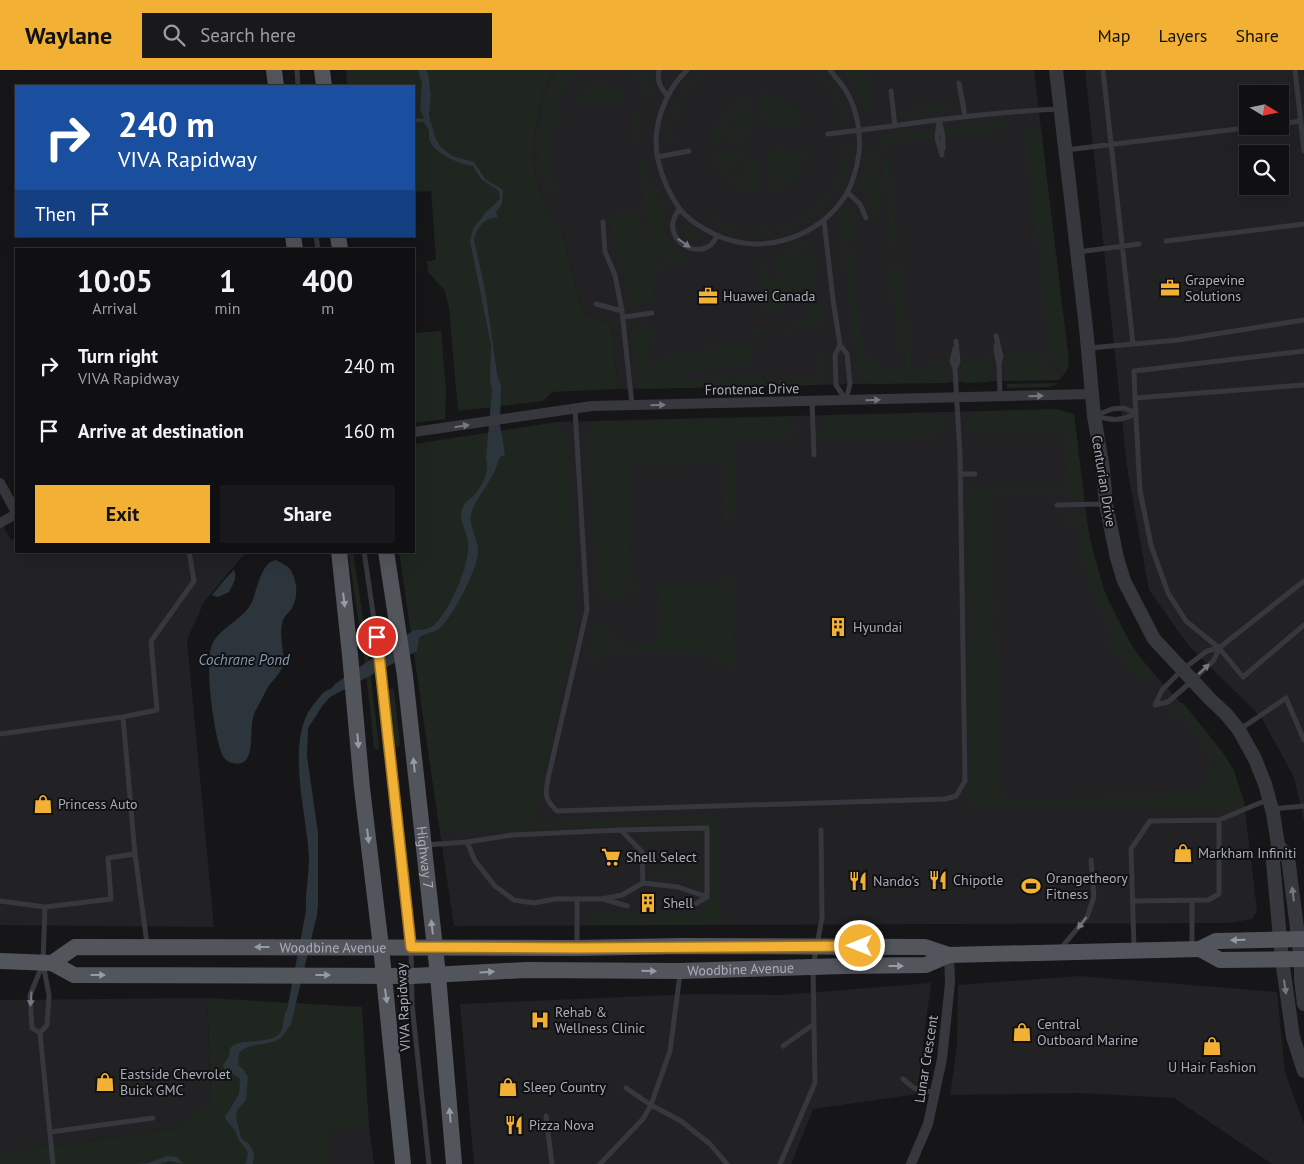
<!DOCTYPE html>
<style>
:root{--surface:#101012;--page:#19191b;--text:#f1f3f6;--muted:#9c9d9f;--line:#303032;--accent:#f2b134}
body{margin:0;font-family:"PT Sans",sans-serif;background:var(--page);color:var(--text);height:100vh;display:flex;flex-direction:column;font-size:19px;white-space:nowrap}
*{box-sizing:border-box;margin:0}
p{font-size:16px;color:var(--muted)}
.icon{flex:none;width:28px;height:28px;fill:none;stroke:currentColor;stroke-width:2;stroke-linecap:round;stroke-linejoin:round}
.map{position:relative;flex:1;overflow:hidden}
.side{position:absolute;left:15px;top:178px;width:400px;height:305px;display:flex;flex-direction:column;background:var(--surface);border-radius:0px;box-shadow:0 5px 20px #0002,0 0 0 1px var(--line)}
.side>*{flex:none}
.hud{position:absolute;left:15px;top:15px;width:400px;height:152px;border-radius:0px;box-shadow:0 5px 20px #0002,0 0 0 1px var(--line);background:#1a4fa0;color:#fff;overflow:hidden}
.needle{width:32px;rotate:100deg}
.controls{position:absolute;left:1239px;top:15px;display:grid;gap:10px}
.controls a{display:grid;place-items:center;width:50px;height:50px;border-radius:0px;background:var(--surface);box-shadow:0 5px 20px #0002,0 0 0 1px var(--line);font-size:25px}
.pin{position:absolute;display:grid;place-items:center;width:42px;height:42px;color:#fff;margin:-21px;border:2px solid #fff;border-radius:50%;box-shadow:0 1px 5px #0007}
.me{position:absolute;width:55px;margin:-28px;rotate:270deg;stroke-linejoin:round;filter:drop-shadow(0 0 4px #0008)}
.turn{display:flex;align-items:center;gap:18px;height:105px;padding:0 20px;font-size:22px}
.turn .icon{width:65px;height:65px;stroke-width:2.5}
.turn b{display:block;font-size:35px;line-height:42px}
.then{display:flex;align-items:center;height:48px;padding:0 20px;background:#0003;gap:10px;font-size:19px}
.eta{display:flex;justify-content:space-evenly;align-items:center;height:85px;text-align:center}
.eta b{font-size:30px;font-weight:800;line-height:35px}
.action{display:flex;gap:10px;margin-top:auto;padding:10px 20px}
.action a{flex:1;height:58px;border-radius:0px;background:var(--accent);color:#111;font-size:20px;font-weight:800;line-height:58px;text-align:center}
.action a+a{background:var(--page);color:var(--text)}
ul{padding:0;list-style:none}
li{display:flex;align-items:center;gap:15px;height:65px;padding:0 20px}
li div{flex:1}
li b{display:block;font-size:19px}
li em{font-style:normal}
header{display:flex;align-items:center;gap:30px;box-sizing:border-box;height:70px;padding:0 25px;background:var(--accent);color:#111}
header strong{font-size:24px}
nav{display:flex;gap:28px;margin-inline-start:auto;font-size:18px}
.search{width:350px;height:45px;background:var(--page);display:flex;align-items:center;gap:12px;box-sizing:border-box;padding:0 18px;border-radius:0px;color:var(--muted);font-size:19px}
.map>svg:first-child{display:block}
.built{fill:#222225;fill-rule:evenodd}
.green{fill:#1e261f}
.water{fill:#2c353c}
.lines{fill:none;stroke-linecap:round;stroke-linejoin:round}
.stream{stroke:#2c353c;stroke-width:4}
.service{stroke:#37383d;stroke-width:5}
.minor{stroke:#37383d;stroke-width:10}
.tertiary{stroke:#37383d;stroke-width:14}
.primary{stroke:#53555c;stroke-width:16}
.oneway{fill:#757881}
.oneway2{fill:#979ba6}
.route-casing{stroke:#9d7322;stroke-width:12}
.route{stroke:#f2b134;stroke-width:9}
.labels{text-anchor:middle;stroke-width:4;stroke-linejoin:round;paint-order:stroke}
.poi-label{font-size:14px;fill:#a8adb8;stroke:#111113;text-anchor:start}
.street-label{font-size:14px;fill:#a8adb8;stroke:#111113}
.water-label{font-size:15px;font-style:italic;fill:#7f9bb3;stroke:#111113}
</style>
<header>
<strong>Waylane</strong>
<div class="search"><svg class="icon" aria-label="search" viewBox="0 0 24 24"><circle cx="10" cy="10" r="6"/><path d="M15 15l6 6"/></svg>Search here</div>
<nav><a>Map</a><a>Layers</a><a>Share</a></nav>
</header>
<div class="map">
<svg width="1304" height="1094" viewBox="0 0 1304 1094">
<rect width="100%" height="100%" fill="#161618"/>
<!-- built -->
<path class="built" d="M554,0H1034L1069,292L1065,303L1058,310L618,319L612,255L583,243L561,158L547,144L534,98L533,74L542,25Z
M1085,0H1304V751L1294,707L1261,647L1188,575L1149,520L1127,397ZM1248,24H1280V56H1248ZM1248,84H1280V116H1248Z
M1055,339L1074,344L1089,466L1105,523L1121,555L1137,585L1206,661L1233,699L1244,731L1257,841L1252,849L1228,853L454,856L439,756L534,753L569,365L556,352Z
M0,450L11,470L16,468V481H247L204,532L187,570L214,857L0,855Z
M1079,906L1277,922L1285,1002L1304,1054V1094H1272L1174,1028L1079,1023L950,1025L957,976L958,915Z
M931,913L917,1024L813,1039L791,1094H474L460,934L693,924L781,925Z
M207,928L211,1030L174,1059L0,1083V930Z
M369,1057L374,1094H331L327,1063Z"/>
<!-- green -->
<path class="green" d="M346,0H554L542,25L533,74L534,98L547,144L561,158L583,243L612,255L618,319L552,322L543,331L458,341L449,238L445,221L428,202L427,191L436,190L431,121L414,122V16H347Z
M557,0H577C559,14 559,33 562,54L554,55C545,82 550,99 557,124L551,127C547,118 542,107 540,98C534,72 545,23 557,0Z
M634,0H648C646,10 648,19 655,27L653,32L633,8Z
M703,0H710C686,17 673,40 670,69H678L680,72H667C666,42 681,19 703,0Z
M808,0H815C830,11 846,31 850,49L835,53L837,49L844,48C837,27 825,13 808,0Z
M840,0H866L870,40L863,41L859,25Z
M607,13L620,20L623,30L578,35V28L585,18Z
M758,23C777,24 798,35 804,54L775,58L773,55L762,51L763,44Z
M750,27L751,36L739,40L729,49L721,43L738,30Z
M954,35L952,41L903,46L899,41Z
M634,38L641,39L642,71H637Z
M751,40L754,56L749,63L733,51L741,44Z
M719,48L726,53L720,66V73H711L714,62Z
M1004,51L1011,58L946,66L947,62L953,56Z
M731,55L746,65L744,71L725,73L726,64Z
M1037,56L1040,57L1041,60L1068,284V298L1065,303L1039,282L1049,281L1024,57Z
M926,60L932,62L934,68L887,74L888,82H882L880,65Z
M837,72L852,73L851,79C845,124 818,153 774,162L771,147L773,148L776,157C787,154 797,151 806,146C828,131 846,102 845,75L839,74Z
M777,75V77H780L782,83L808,79C802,102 793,114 769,121L768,95L766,94L765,87L772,81L774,76Z
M743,79L747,83L735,97L726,87L725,82Z
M868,79H874L882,144L871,146L869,128L858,120L864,101Z
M721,82L732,101L731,103L729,102L725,107L715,93L712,83Z
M750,87L756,89V101H758V107L747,105L738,100Z
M888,89L899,180L893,181L882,90Z
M639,90H643L653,123L666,139C661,160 666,182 691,187V189L662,191L651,169L644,140Z
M680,94L678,97L670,100C682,133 725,166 761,161V153L764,149L766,163C733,169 708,154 687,130C680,121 672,112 668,101L667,98Z
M735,103L745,109L760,111L761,121C750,121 738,119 730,112Z
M847,137L857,147L850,148L852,172L840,174C839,159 836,149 847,137Z
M638,142L655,191L659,192L660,202L651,203L654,233L629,237L622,198L613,180L610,144Z
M683,152H686L701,167L708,169V171L697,172L685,168L681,156Z
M802,173L807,174L814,179L777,184V182Z
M852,179L863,288L876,287L877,299L906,296L904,276H890L893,273L898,272L889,196L899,194L912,298L929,297V294L947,292L948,313L873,314L867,313L858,306L843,180Z
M814,185L817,215L800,222L782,240L765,245L758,191L749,190L760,189L765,200L769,202L767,205V209L775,211L778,209L780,204L776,200L774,189Z
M815,235L820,238L822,257L754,265L753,269L750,270V262L777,259L780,261L801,253Z
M650,254C651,260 653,266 652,272C650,280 646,283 650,292C659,297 667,295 670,284L753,274L754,278H757L758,280L752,281L753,292H758L651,308L812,310L820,299L818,284L823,283C828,294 829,309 818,315L641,319L638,315L631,262L635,256Z
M441,261L446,320L445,349L414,353V263Z
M1032,283L1062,307L1058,310L1007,311L1005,286Z
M992,287C992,296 995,305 989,312L966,313L963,311L960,291Z
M1059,313L1050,317L1007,318V314Z
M1055,339L1074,344L1084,430H1068L1066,421L993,422L996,720H1004L1005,730L1184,726L1197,724L1213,713L1207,704L1216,698L1201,671L1177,642L1169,649C1167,641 1173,637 1179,632L1183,633L1224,684L1233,699L1244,731L1232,740L970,736L968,418L1068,417L1067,363H968L966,360L967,351L980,342Z
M928,344L944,348L948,351C948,360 944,362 936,365L829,370L822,368L819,363L824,354L834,345Z
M783,347L794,356L795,362L792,366L786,368H735L736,444H730V450H724L723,394L627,396L629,514H641L639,524C635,524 630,523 626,524C613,527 606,541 598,521L586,367L588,359L594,352Z
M556,352L569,365L576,545L535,753L718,746L721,854L596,855L588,849L592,842L692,843C702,841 706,837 711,828V761C708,755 703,754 697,753L450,762L444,761L439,756L399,481H414V374Z
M1064,445L1086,446C1094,501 1114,560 1152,601L1141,612L1107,576L1115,570L1088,513L1080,477L1077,452H1064Z
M348,481H353L369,590L379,677L378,680L374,678L365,594Z
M725,506H732L735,599L712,593V583L602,580V591L586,590L595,555L603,552C611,557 610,568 618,574C624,578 633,579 640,577C654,572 664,564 661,548C660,545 658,541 658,537C658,529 660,521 661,514L724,513Z
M392,618L394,620L400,675L397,678L395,676L389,620Z
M639,763H692L698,765L700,770L698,775L692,774L691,766H646L644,774L636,766Z
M698,792L702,798V811L698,816L684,808L654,807L650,805V803H692L693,793Z
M207,928L362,937L369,1057L327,1063L331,1094H0V1083L174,1059L211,1030Z"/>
<!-- water -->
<path class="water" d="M418,0H426L428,3L431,25L429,45L436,70L441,77L452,86L474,92L486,110L500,118L503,121L502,134L496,142L498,147C495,148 492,148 489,149C481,152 476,161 474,169L486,225L497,304L501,315L500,355L505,385L500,387C497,395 494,404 489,411C483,423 474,431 471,445C469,458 479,469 478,483C477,500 453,546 440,558C434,563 425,563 419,568L417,581L330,627L323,635L308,658L307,686L318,763V834L317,845L291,954C287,960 283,967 277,970C266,976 247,973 239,983L238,995L244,1000L248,1007L246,1030L238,1039L236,1047L241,1068L249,1074L254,1083L253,1094H245C252,1078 244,1080 238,1068C235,1063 238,1065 235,1060C231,1055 227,1053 225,1047L239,1024L240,1009L224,998L223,995L229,986L230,978C230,978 235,974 236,974C248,969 271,974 280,963C285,956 282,947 287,940L306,841C305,823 309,805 309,787C307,746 287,678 309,641C310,639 321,625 323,623C328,619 331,620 335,614L414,560C421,560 427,560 433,556C449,543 471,493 468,472C467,459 456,449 464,435C466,431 472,428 475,424C483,414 490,402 486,389L492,320L490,311L491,275L470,171L473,159L486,142L500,129L499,121L481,109L473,96C459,94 434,84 429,69C428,66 430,63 429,61C428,57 424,53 422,50L424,49L420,39L422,14Z
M276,490C280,492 286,495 289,498C297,508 299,526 292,538C290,542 285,545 283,550C278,564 285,581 283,595C281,603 272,611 268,617C264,624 261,631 257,638C254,643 252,649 252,656C250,668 255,698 233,693C228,692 224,689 222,684C214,665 204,594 212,575C219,558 241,551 251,534C257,523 260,492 276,490Z
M234,500C238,507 232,516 229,522L218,527L212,525L227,507Z
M167,1086L177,1087L183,1094L169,1091L159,1094H136L148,1093Z"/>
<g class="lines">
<!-- stream -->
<path class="stream" d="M414,51L422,50"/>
<!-- service -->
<path class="service" d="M297,0L298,16
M659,0C657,11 660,18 668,26
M687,0C664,22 651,59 658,90C662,107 669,124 679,138C687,149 700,157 712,163C759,188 821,168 847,123C854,110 857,97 859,83C861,62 857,39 846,21C842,14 835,7 830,0
M1103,0L1133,274
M1295,0L1304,81
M959,13L965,46
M891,21L895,56
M939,50L937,68L942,85
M940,53L943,67V79
M1280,54L1301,51
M828,64C906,55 983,42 1061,39
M1066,80L1262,56
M657,87L689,81
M847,122L860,134L866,148
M680,139C654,168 704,197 717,166
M824,150L833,230L840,275L847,284L850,314L846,330
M603,152L605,182L615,205L622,241L632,335
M316,166L318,179
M1166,171L1304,154
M1078,182L1139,174
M596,234L622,241
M623,247L652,243
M996,266L1001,286L999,294L1000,326
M840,275L835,285L836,315L846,330
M996,275L997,287L999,294
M955,278L952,291L955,299
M1089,278L1178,270L1304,250
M1304,281L1134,301L1135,328L1304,315
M1135,328L1140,421L1151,475L1168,523L1186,551L1219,578L1243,607L1304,555
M812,331L814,385
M1124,338L1136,343C1121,352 1111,350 1094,346L1112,339Z
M575,339L587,540L549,704C546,722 542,727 557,741L945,729L956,726L965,711L960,385L955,299L958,291L956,271
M960,404H975
M1057,435L1104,434
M364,481L384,618L411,877L412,934L429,1094
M1155,635L1162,620L1182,600L1207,581L1219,578L1304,511
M1155,635L1168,632L1192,611L1214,590L1219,578
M123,647L157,640L151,571L194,511L189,481
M1239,660L1286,628L1304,670
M0,664L123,647L135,784L147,874
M1272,739L1304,736
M1219,750L1267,730
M621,760L642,782L643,813
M426,775L467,772L512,765L621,760L707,758V827L678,817L643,813L622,825L602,829H555L534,833L514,830L495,816L475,791L467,772
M577,829V876
M603,829L627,836
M0,831L45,837L43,893L49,925L47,955L40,963
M1133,831L1208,830L1219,824V750L1150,751L1131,779L1134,878
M45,837L111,829L108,788L135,784
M669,837H690L707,827
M1192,877V830
M1061,878L1087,847L1094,827L1091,790
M40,963L53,1094
M40,963L32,958L30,925L42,896
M783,976L814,954
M903,1009L914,1018L936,1023
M626,1018L651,1035L681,1051L710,1074L727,1094
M546,1046L552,1094
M50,1062L153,1048
M600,1094L643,1049L651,1035L670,981L680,904
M780,1094L815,1013L813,897L822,848L821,760"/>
<!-- minor -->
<path class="minor" d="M414,362L592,336L1093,324
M0,413L16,442
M0,453L16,444
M911,1094L928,1054L942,989L950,913L949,885"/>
<!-- tertiary -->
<path class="tertiary" d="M1056,0L1086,258L1094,346L1103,399L1106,434L1117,488L1124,511L1154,569L1210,629L1226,644L1239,660L1255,689L1265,714L1273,743L1278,775L1273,792L1282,890L1293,967L1304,1001
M1278,775L1288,787L1301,890V909L1304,934"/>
<!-- primary -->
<g class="primary">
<path d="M274,0L276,16"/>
<path d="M322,0L324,16"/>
<path d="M293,166L295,179"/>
<path d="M338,166L340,179"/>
<path d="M339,481L350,585L362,718L381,877L403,1094"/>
<path id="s1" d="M386,481L405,606L438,905L454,1094"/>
<path d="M1200,879L1220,890L1304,889"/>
<path id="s2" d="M0,891L52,893L74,905L413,906L526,900L680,901L844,896L926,895L949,885"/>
<path id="s3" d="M52,893L75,877L577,878L683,876L925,877L949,885L1200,879L1216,871L1304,869"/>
</g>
</g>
<!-- one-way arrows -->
<defs><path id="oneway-solid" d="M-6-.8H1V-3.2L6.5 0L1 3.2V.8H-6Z" transform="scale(1.25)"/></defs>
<g class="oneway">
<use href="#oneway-solid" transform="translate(684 173) rotate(35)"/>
<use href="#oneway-solid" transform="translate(1036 326) rotate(-1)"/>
<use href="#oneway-solid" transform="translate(873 330) rotate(-1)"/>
<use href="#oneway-solid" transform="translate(658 335) rotate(-1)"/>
<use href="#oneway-solid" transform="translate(462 356) rotate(-9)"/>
<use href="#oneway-solid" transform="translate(1204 599) rotate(-43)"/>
<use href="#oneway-solid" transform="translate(1293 824) rotate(-97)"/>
<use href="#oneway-solid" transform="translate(1082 853) rotate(128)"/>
<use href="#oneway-solid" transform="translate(1285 917) rotate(82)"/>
<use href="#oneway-solid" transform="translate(31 929) rotate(94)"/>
</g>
<g class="oneway2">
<use href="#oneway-solid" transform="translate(344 530) rotate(83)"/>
<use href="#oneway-solid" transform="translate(358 671) rotate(85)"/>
<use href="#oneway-solid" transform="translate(414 695) rotate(-96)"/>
<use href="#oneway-solid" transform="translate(368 766) rotate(83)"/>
<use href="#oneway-solid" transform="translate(432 857) rotate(-97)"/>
<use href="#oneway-solid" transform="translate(1238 870) rotate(178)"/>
<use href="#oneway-solid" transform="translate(262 877) rotate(-180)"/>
<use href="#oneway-solid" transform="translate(896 896)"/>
<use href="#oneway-solid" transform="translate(649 901) rotate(1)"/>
<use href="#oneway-solid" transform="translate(487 902) rotate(-3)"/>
<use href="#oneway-solid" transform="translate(98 905)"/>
<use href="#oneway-solid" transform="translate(323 905)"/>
<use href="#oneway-solid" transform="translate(386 926) rotate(82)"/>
<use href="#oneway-solid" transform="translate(450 1045) rotate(-95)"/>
</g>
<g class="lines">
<!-- route casing -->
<g class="route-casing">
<path id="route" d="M377,567L411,877L577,878L860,876"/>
</g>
<!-- route -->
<use href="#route" class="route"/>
</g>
<!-- icons -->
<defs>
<g id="office-bare" transform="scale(1.5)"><path d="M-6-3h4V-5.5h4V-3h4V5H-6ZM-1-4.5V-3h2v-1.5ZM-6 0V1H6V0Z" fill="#f2b134" stroke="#111113" stroke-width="2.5" paint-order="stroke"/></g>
<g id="building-bare" transform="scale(1.5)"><path d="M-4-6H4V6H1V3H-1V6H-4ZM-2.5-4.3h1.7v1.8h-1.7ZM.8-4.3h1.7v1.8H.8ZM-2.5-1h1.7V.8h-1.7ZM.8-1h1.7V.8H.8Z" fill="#f2b134" stroke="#111113" stroke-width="2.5" paint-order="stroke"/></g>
<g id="shop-bare" transform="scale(1.5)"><path d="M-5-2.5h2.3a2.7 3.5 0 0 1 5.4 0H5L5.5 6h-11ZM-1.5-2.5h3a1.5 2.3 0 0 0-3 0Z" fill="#f2b134" stroke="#111113" stroke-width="2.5" paint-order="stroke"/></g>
<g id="supermarket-bare" transform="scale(1.5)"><path d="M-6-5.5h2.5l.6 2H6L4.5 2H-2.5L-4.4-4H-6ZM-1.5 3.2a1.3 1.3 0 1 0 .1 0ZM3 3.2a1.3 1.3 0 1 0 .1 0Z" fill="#f2b134" stroke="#111113" stroke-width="2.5" paint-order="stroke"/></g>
<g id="restaurant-bare" transform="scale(1.5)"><path d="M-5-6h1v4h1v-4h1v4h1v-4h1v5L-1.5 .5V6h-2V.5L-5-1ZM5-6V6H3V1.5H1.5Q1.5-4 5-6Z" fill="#f2b134" stroke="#111113" stroke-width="2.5" paint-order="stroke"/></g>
<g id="stadium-bare" transform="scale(1.5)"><path d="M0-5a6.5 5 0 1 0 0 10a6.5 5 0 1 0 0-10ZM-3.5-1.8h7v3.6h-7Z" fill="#f2b134" stroke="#111113" stroke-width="2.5" paint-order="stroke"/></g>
<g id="hospital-bare" transform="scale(1.5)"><path d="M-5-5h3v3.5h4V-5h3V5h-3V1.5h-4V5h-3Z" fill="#f2b134" stroke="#111113" stroke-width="2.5" paint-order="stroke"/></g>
</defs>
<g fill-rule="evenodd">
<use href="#office-bare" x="1170" y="218"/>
<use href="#office-bare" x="708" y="226"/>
<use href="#building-bare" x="838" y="557"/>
<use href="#shop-bare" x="43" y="734"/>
<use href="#shop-bare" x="1183" y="783"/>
<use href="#supermarket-bare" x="611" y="787"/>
<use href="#restaurant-bare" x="938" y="810"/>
<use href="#restaurant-bare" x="858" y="811"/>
<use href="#stadium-bare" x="1031" y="816"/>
<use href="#building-bare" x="648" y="833"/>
<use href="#hospital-bare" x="540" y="950"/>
<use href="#shop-bare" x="1022" y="962"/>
<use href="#shop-bare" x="1212" y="976"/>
<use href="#shop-bare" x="105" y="1012"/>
<use href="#shop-bare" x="508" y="1017"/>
<use href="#restaurant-bare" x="514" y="1055"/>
</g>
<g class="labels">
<!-- poi labels -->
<g class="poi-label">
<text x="1185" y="215">Grapevine<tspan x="1185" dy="16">Solutions</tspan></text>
<text x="723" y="231">Huawei Canada</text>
<text x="853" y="562">Hyundai</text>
<text x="58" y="739">Princess Auto</text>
<text x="1198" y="788">Markham Infiniti</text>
<text x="626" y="792">Shell Select</text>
<text x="1046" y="813">Orangetheory<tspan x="1046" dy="16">Fitness</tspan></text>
<text x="953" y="815">Chipotle</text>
<text x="873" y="816">Nando's</text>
<text x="663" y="838">Shell</text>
<text x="555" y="947">Rehab &amp;<tspan x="555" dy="16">Wellness Clinic</tspan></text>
<text x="1037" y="959">Central<tspan x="1037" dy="16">Outboard Marine</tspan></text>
<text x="1212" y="1002" text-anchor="middle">U Hair Fashion</text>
<text x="120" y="1009">Eastside Chevrolet<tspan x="120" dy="16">Buick GMC</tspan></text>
<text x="523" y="1022">Sleep Country</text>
<text x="529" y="1060">Pizza Nova</text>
</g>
<!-- street labels -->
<g class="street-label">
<text transform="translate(752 319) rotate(-1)" y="5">Frontenac Drive</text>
<text transform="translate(1104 411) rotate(81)" y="5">Centurian Drive</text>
<text dy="5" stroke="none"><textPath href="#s1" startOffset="309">Highway 7</textPath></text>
<text dy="5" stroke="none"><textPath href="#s3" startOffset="286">Woodbine Avenue</textPath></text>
<text dy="5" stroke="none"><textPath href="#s2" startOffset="744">Woodbine Avenue</textPath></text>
<text transform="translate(403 937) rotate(-93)" y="5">VIVA Rapidway</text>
<text transform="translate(926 989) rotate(-81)" y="5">Lunar Crescent</text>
</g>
<!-- water labels -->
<g class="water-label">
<text x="244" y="595">Cochrane Pond</text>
</g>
</g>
</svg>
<div class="controls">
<a><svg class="needle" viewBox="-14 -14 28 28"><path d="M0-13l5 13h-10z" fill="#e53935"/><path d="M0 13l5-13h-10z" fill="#9c9d9f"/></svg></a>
<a><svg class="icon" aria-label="search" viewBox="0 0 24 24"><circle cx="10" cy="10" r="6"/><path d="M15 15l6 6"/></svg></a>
</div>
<div class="pin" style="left:377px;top:567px;background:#d93025"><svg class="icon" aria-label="arrive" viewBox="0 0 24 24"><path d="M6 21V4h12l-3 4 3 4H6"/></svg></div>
<svg class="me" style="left:860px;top:876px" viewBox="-20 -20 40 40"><circle r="17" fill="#f2b134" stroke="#fff" stroke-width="3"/><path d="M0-11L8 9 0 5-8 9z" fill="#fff"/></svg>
<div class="hud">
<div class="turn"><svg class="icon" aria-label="right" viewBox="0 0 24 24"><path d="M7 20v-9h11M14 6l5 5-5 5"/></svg><div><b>240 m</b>VIVA Rapidway</div></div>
<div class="then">Then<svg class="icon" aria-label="arrive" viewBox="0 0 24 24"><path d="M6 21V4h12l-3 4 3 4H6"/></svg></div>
</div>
<section class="side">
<div class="eta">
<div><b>10:05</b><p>Arrival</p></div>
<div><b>1</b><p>min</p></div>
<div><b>400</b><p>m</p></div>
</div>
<ul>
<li><svg class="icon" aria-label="right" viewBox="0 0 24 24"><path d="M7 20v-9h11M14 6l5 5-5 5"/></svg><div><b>Turn right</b><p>VIVA Rapidway</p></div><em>240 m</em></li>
<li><svg class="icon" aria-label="arrive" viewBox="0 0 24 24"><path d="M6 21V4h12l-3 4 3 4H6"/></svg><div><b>Arrive at destination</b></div><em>160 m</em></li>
</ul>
<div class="action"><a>Exit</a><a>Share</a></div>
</section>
</div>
